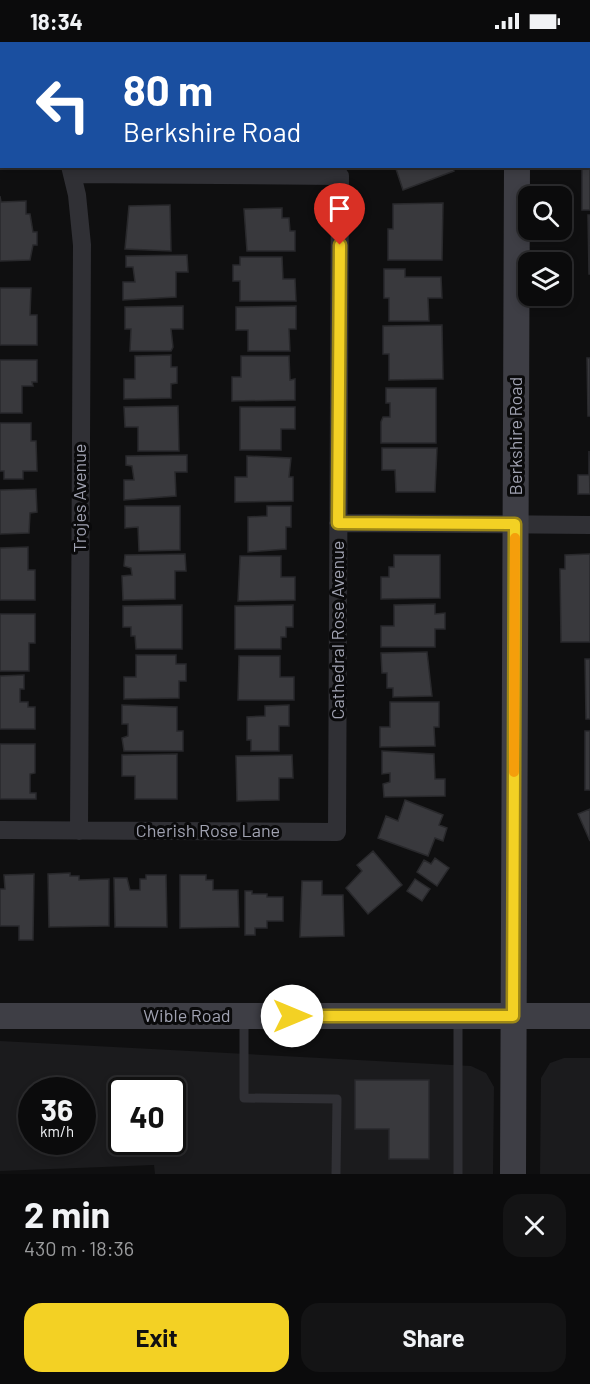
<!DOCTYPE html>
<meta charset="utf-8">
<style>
:root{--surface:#0b0b0c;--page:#141415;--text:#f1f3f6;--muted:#9a9b9d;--line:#2b2b2d;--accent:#f3d124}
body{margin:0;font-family:Barlow,sans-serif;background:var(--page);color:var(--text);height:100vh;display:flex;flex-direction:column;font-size:22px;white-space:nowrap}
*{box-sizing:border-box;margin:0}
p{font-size:20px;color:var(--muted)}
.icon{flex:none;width:33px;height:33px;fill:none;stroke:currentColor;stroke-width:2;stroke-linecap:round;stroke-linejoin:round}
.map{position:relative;height:1132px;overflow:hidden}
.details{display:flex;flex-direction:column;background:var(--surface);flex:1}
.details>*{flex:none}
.guide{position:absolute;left:0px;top:0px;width:591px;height:126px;box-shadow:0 3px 9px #0003,0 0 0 2px var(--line);background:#1a4fa0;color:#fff;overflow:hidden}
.tools{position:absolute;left:518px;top:144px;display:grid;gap:12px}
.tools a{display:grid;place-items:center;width:54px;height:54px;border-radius:12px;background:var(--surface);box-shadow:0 3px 9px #0003,0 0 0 2px var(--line);font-size:30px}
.speed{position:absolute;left:18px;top:1035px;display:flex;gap:12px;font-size:30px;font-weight:700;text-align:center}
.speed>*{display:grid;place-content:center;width:78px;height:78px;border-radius:50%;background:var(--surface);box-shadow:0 3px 9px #0003,0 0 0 2px var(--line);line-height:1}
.speed small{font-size:15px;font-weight:400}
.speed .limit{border:3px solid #111;border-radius:9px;background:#fff;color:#111}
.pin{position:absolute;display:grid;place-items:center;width:51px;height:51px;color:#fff;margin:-62px -26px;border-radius:50% 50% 50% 0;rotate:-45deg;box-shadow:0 0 6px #0007}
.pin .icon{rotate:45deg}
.me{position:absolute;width:66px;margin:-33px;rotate:90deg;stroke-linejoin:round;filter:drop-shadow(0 0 4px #0008)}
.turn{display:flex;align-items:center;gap:21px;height:126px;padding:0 24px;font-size:27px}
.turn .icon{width:78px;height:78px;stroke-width:2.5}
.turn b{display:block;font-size:42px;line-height:51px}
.round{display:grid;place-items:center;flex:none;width:63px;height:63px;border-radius:18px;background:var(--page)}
.summary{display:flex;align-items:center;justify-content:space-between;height:102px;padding:0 24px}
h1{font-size:36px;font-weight:700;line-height:45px}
.button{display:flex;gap:12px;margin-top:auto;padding:12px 24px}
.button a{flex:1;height:69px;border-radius:18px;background:var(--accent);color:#111;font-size:24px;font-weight:700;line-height:69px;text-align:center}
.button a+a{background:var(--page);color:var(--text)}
.status{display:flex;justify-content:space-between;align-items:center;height:42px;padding:0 30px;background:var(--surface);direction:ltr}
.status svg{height:16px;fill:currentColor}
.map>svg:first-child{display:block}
.built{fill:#1b1b1d;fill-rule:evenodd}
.building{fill:#39393d;stroke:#29292c;stroke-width:1.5}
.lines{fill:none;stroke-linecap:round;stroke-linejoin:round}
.lane{stroke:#303035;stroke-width:9}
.street{stroke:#303035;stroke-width:18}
.secondary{stroke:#3e3e45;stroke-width:26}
.route-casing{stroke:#9e8817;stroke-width:15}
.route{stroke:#f3d124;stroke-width:10}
.slow{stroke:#f59e0b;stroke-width:10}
.labels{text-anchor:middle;stroke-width:6;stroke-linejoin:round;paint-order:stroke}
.street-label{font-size:18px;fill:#a0a2b1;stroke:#0a0a0b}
</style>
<div class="status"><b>18:34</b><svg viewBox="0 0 49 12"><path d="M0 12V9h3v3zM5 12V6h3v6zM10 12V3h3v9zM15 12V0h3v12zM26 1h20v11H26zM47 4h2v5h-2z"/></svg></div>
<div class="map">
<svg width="590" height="1132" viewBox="0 0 590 1132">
<rect width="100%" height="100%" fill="#0f0f10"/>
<!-- built -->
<path class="built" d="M0,999L471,1024L486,1031L494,1045L493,1132H155L154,1123L0,1129ZM32,1048H82V1100H32ZM122,1048H172V1100H122Z
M564,1016H590V1132H540L541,1036L550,1021Z"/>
<!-- building -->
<path class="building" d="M590,109V168H582V124H590Z
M395,124H452L454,129L403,148Z
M0,154L1,160L26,159V172H30L33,190H37V203H33L30,218L0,219Z
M443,161L442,218H388V187H393V162Z
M170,163L171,209L125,207L129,164Z
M282,166V176H289L290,189H295V209H247L244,167Z
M588,173H590V232H589Z
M187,213L188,230H176V255L123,258V240H135L133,225H126V214Z
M240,215H282L283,237H295L296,259H240V239H233V223H240Z
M384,227H405V235H441L442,256H428L429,279H389V256H384Z
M0,246H31L30,273H37V303H0Z
M183,264V287H171L173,305L171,309H130L131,287H125V265Z
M296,264V287H289L290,309H248V288H236V265Z
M442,283L443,337L389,338V312H383V284Z
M171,313V325H177V341L171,342V356L124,357V337H135V314Z
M241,314H289L290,338L295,337V358L232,359V335H241Z
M587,316H590V374H588Z
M0,318H37V340H32L33,344H22V371H0Z
M386,346H436V401H381V380L383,375H390V361H386Z
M178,364L179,409H138V385H125L124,365Z
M240,365H295V387H281V408H240Z
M0,381H31V399H36L37,429H23V437H4V429H0Z
M382,406H437L435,450H396L395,428H382Z
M589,409L590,452H578V433H589Z
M187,413V430H175L176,454L124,458V438H134L132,424L126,423V414Z
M247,414L291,416L289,435H293V459L235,460V435H247Z
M36,447L37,470L30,471L29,491L0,492V448Z
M125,464H180V508L139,509L138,485L125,486Z
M267,464H291V485H286V507L248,510V475L267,474Z
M28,505V528H35V558H0V506Z
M185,512L186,529H175V557L123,558L122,534L132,533L131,526L124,524L125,513Z
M590,512V600H561L560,527H565V513Z
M394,513H440V556L381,557V535H389V525H394Z
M240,514H281V535H295V558L238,559Z
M435,562V572L445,571V587H435V605H381V584H394V563Z
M182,563V607H136L135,594H131V585H123V564Z
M293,563V585H286V595H281V607H235V564Z
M0,572H35V601H29V629H0Z
M427,610L432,654L393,655V646H387V631H382L381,611Z
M136,613H176V622H186V639H179V656L124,657V635H136Z
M239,614H280V635H294V658H238Z
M585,617H590V677H586Z
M24,633V647H20V660H28V665H35V687H0V634Z
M390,660H439V685H434L435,704L380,705V685H390Z
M122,663L177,665V689H183V709H124L122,696L128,694V682H122Z
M289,663V684H279V709H251V698H247V675L265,674V664Z
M585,689H590V748H585Z
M0,702H35V731L30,732V751H36V757H0Z
M382,709L434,712L435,737H445V754L384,755L383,742L390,740V731L382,732Z
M177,712V757H135V734H122V713Z
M292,713L293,736H279V758L237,759L236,714Z
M405,758L443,773L439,783L447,786L443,799L435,796L428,814L378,796L386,774L398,779Z
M590,767V799L578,772Z
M373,809L402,843L368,872L346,846L362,829L357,823Z
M435,816L449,826L437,844L417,830L424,818L431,822Z
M70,831V834H79V838L109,837V884L49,885L48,832Z
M34,832L33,898H19V884H0V847H5L4,833Z
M146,833H166L167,885H115L114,836H127L130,848H140V837H146Z
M180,833H206V838H213V848H238L239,885L180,886Z
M415,837L430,847L422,859L407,849Z
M302,839H322V853H343L344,894L300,895Z
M245,849H252V852H267V855H283V879H267V886H255V893H245Z
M355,1038H429V1117H389V1087H355Z"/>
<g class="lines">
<!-- lane -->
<path class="lane" d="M244,976V1056L337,1057L336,1132
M458,1132V975"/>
<!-- street -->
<path class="street" d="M31,0V2
M0,19H2
M70,124L77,153L82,203L79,789
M338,481L590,483
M0,788L337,790L340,134L73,132"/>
<!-- secondary -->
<path class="secondary" d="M517,2V0
M0,974H590
M513,1132L517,124"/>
</g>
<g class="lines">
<!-- route casing -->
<g class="route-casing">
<path id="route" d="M292,974H513L515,482L338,481L340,203"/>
</g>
<!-- route -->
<use href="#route" class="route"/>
<!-- slow -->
<path class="slow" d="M514,730L515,496"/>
</g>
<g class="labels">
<!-- street labels -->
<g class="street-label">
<text transform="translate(516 394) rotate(-90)" y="6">Berkshire Road</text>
<text transform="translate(80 456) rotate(-90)" y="6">Trojes Avenue</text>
<text transform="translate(338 588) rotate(-90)" y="6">Cathedral Rose Avenue</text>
<text x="208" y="795">Cherish Rose Lane</text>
<text x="187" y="980">Wible Road</text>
</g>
</g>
</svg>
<div class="tools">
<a><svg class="icon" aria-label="search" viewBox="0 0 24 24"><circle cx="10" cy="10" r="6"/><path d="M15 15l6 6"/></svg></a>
<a><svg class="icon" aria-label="layers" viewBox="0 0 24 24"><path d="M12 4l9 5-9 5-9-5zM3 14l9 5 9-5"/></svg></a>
</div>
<div class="speed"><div>36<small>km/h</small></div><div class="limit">40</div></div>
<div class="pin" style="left:340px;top:203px;background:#d93025"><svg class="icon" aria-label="arrive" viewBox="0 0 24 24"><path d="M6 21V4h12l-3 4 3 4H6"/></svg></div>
<svg class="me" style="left:292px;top:974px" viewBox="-20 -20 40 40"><circle r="19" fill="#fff"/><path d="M0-13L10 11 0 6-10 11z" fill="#f3d124"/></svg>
<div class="guide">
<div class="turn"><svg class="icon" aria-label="left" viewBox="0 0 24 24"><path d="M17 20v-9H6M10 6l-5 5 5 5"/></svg><div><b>80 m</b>Berkshire Road</div></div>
</div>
</div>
<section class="details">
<div class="summary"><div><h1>2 min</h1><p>430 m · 18:36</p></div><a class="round"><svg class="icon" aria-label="close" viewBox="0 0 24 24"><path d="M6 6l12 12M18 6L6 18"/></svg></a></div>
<div class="button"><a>Exit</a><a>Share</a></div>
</section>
